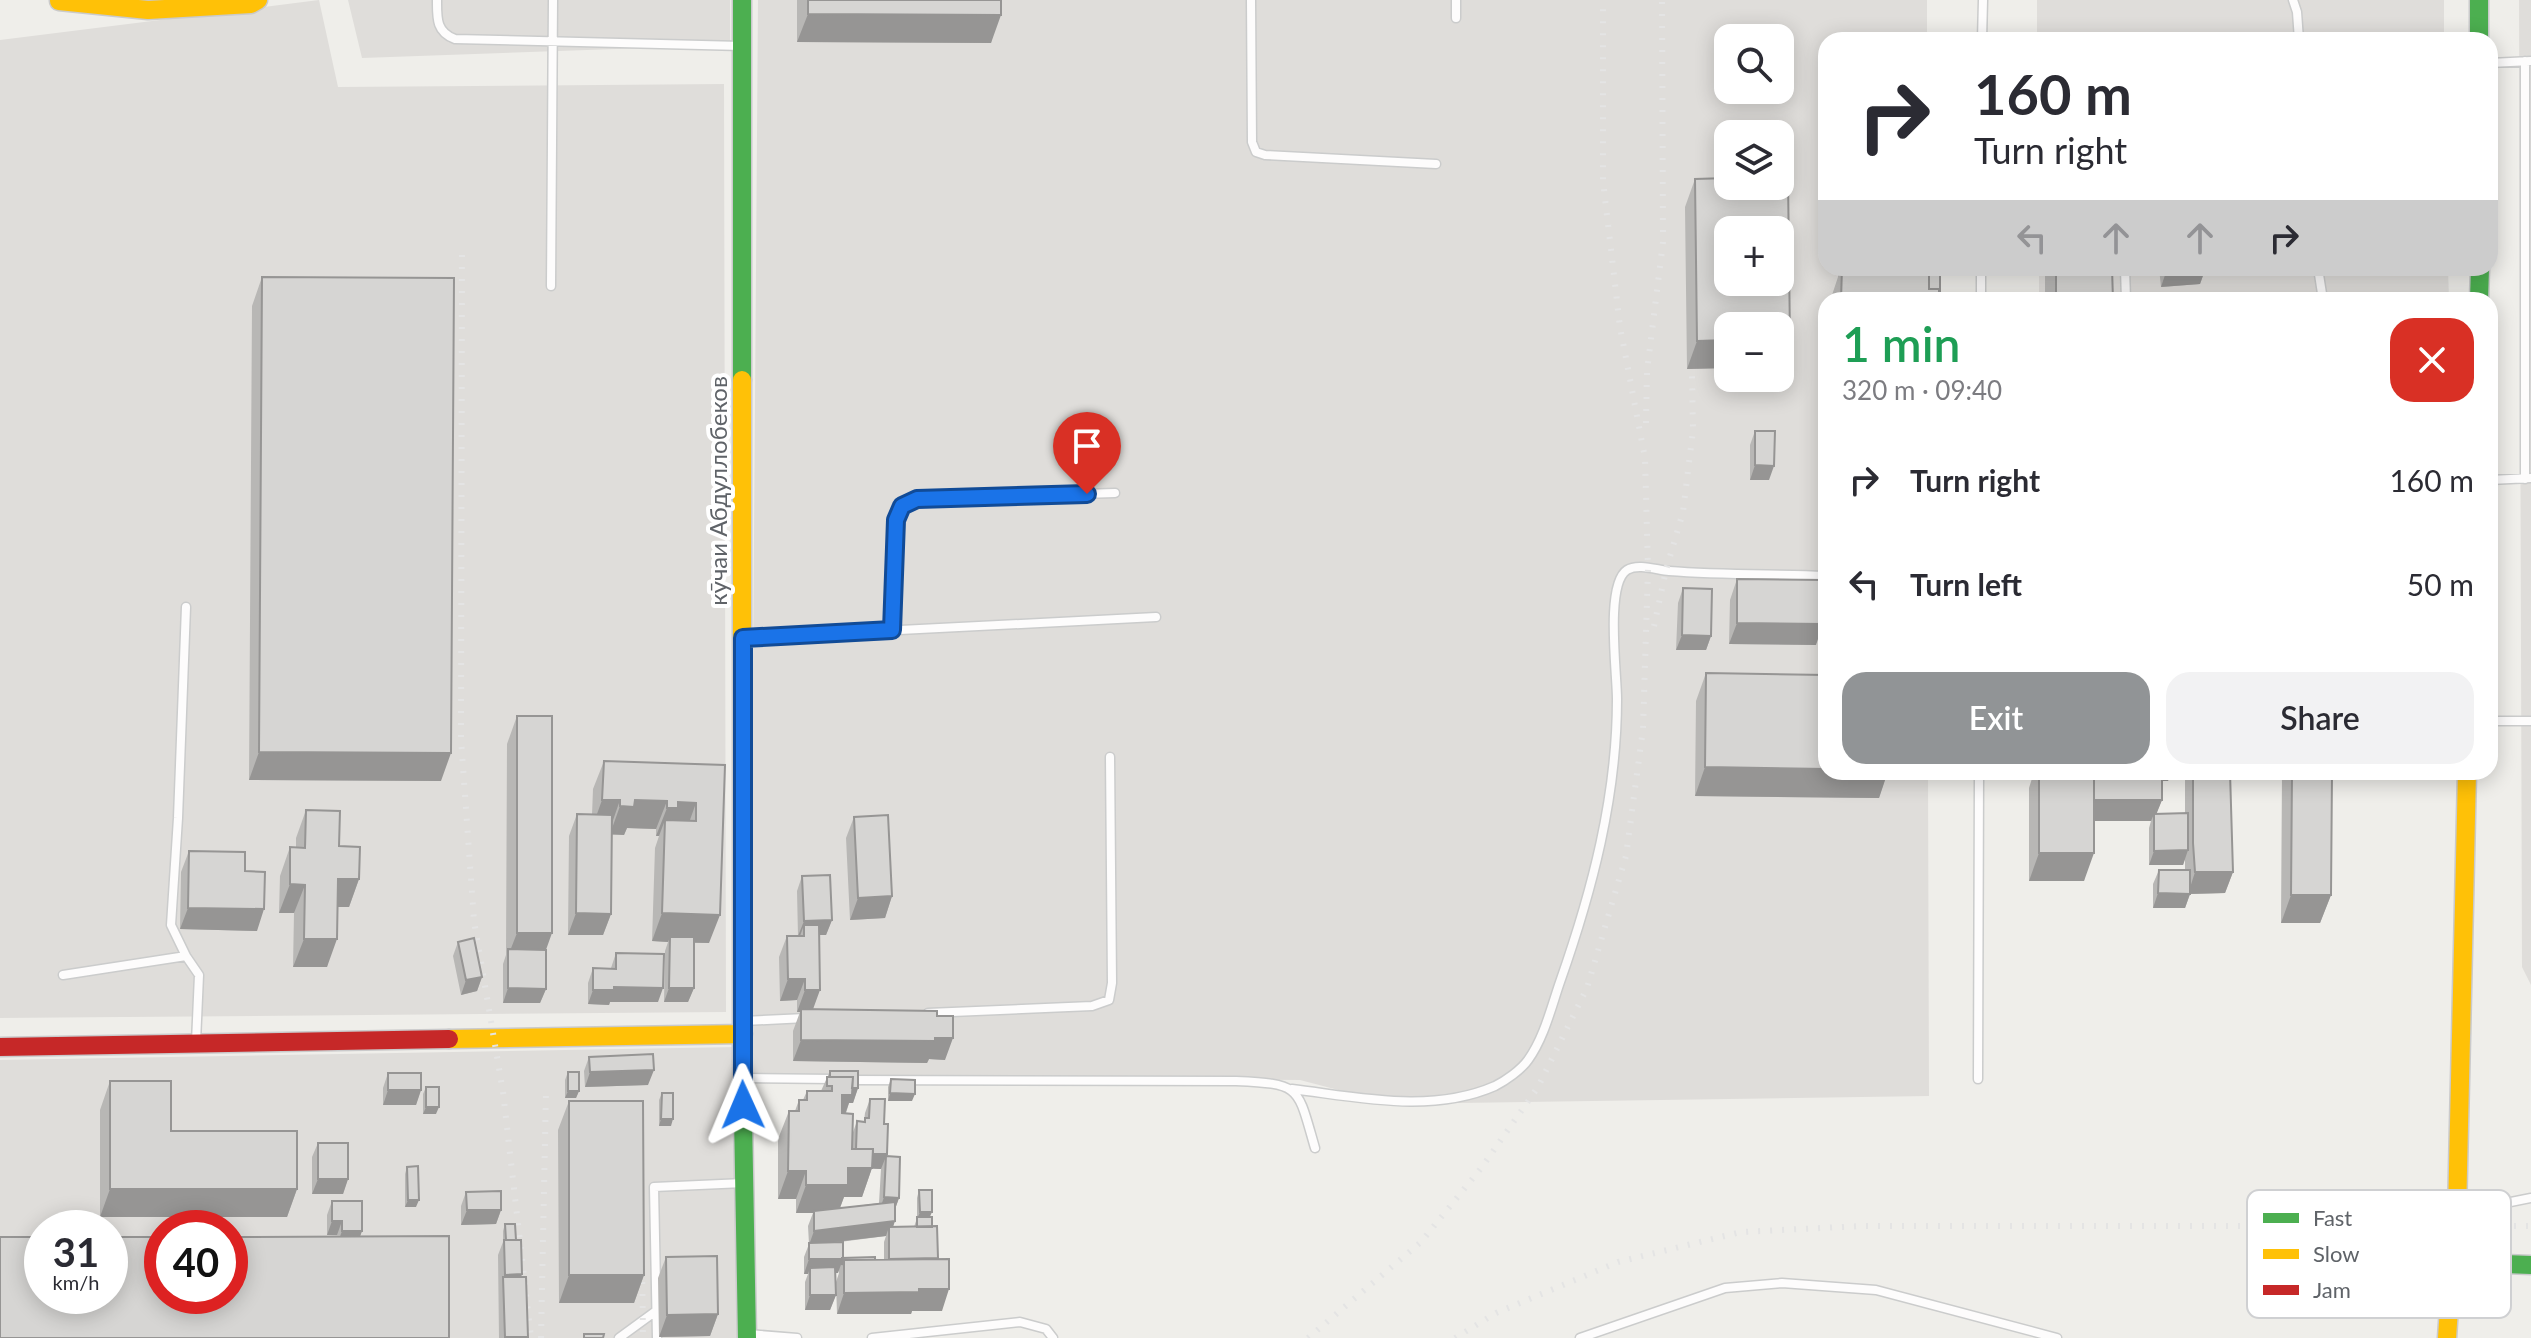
<!DOCTYPE html>
<meta charset="utf-8">
<style>
:root{--surface:#fff;--page:#f2f2f3;--text:#2b2b33;--muted:#7c7c81;--accent:#919496}
body{margin:0;font-family:Lato,sans-serif;background:var(--page);color:var(--text);height:100vh;display:flex;flex-direction:column;font-size:30px;white-space:nowrap}
*{box-sizing:border-box;margin:0}
p{font-size:26px;color:var(--muted)}
.icon{flex:none;width:44px;height:44px;fill:none;stroke:currentColor;stroke-width:2;stroke-linecap:round;stroke-linejoin:round}
.map{position:relative;flex:1;overflow:hidden}
.drawer{position:absolute;left:1818px;top:292px;width:680px;height:488px;display:flex;flex-direction:column;background:var(--surface);border-radius:24px;box-shadow:0 4px 20px #0003}
.drawer>*{flex:none}
.banner{position:absolute;left:1818px;top:32px;width:680px;height:244px;border-radius:24px;box-shadow:0 4px 20px #0003;background:#fff;color:var(--text);overflow:hidden}
.buttons{position:absolute;left:1714px;top:24px;display:grid;gap:16px}
.buttons a{display:grid;place-items:center;width:80px;height:80px;border-radius:16px;background:var(--surface);box-shadow:0 4px 20px #0003;font-size:40px}
.speed{position:absolute;left:24px;top:1210px;display:flex;gap:16px;font-size:40px;font-weight:700;text-align:center}
.speed>*{display:grid;place-content:center;width:104px;height:104px;border-radius:50%;background:var(--surface);box-shadow:0 4px 20px #0003;line-height:1}
.speed small{font-size:20px;font-weight:400}
.speed .limit{border:12px solid #d22;background:#fff;color:#111}
.pin{position:absolute;display:grid;place-items:center;width:68px;height:68px;color:#fff;margin:-82px -34px;border-radius:50% 50% 50% 0;rotate:-45deg;box-shadow:0 0 8px #0007}
.pin .icon{rotate:45deg}
.me{position:absolute;width:88px;margin:-44px;rotate:359deg;stroke-linejoin:round;filter:drop-shadow(0 0 6px #0008)}
.turn{display:flex;align-items:center;gap:28px;height:168px;padding:0 24px;font-size:36px}
.turn .icon{width:104px;height:104px;stroke-width:2.5}
.turn b{display:block;font-size:56px;line-height:68px}
.lanes{display:flex;align-items:center;height:76px;padding:0 24px;background:#0003;justify-content:center;gap:40px;direction:ltr}
.lanes .off{opacity:.35}
.round{display:grid;place-items:center;flex:none;width:84px;height:84px;border-radius:24px;background:var(--page)}
.summary{display:flex;align-items:center;justify-content:space-between;height:136px;padding:0 24px}
h1{font-size:48px;font-weight:600;line-height:60px;color:#1e9e55}
.cta{display:flex;gap:16px;margin-top:auto;padding:16px 24px}
.cta a{flex:1;height:92px;border-radius:24px;background:var(--accent);color:#fff;font-size:32px;font-weight:600;line-height:92px;text-align:center}
.cta a+a{background:var(--page);color:var(--text)}
ul{padding:0;list-style:none}
li{display:flex;align-items:center;gap:24px;height:104px;padding:0 24px}
li div{flex:1}
li b{display:block;font-size:30px}
li em{font-style:normal}
.map>svg:first-child{display:block}
.industrial{fill:#dfddda;fill-rule:evenodd}
.lines{fill:none;stroke-linecap:round;stroke-linejoin:round}
.lane-casing{stroke:#cbcccc;stroke-width:11}
.fast-casing{stroke:#cacacb;stroke-width:21}
.slow-casing{stroke:#cacacb;stroke-width:21}
.jam-casing{stroke:#cacacb;stroke-width:21}
.lane{stroke:#fdfcfc;stroke-width:8}
.fast{stroke:#4caf50;stroke-width:18}
.slow{stroke:#ffc107;stroke-width:18}
.jam{stroke:#c62828;stroke-width:18}
.rail{stroke:#e4e4e4;stroke-width:6;stroke-dasharray:2 10;stroke-linecap:butt}
.wall{fill:#b8b7b5;fill-rule:evenodd}
.shaded-wall{fill:#969594}
.building{fill:#d6d5d3;stroke:#969594;stroke-width:2;fill-rule:evenodd}
.route-casing{stroke:#114b97;stroke-width:20}
.route{stroke:#1a73e8;stroke-width:14}
.labels{text-anchor:middle;stroke-width:8;stroke-linejoin:round;paint-order:stroke}
.street-label{font-size:24px;fill:#5f6368;stroke:#fff}
.key{fill:#fff;stroke:#cfd0d2;stroke-width:2}
.key-label{font-size:22px;fill:#5f6368}
</style>
<div class="map">
<svg width="2531" height="1338" viewBox="0 0 2531 1338">
<rect width="100%" height="100%" fill="#efeeea"/>
<!-- industrial -->
<path class="industrial" d="M319,0L338,87L724,84L726,1012L0,1018V40Z
M348,0H730V45L362,58Z
M758,0H1927V40H1826V268H1927L1928,300H1826V772H1928L1929,1096L1392,1104L1300,1080L750,1076ZM1728,38H1780V90H1728ZM1728,134H1780V186H1728ZM1728,230H1780V282H1728ZM1728,326H1780V378H1728Z
M2037,0H2444V40H2037Z
M2519,0H2531V985L2522,967Z
M2039,268H2448L2449,300H2039Z
M737,1047L738,1338H0V1060ZM42,1228H110V1296H42ZM162,1228H230V1296H162Z"/>
<g class="lines">
<!-- lane casing -->
<g class="lane-casing">
<path id="lane" d="M437,0C437,18 436,32 455,39L742,46
M1251,0L1252,142L1256,152L1265,155L1436,164
M2293,0L2297,12L2299,40
M1456,18V0
M1982,40L1983,0
M2525,61V479
M2490,63L2531,61
M2125,268L2126,300
M2318,268L2323,300
M551,286L553,0
M1981,300V268
M2490,480L2531,478
M186,607L178,818L171,925L186,956L199,975L196,1042
M892,630L896,520L902,506L917,499L1115,493
M744,638L1156,617
M2490,721H2531
M63,975L186,956
M928,1013L1092,1006L1109,1000L1112,983L1110,757
M744,1021L806,1018
M743,1078L834,1079
M1978,1079L1979,772
M847,1080L1236,1081C1302,1084 1297,1086 1315,1148
M1292,1089C1358,1097 1431,1114 1495,1086C1505,1081 1521,1070 1528,1060C1544,1038 1551,1008 1560,982C1592,891 1617,797 1617,699C1617,673 1605,584 1627,570C1638,563 1657,570 1669,571C1721,575 1774,574 1826,576
M2461,1212L2531,1198
M748,1334L797,1338
M619,1338L656,1311
M657,1338L654,1187L744,1183
M872,1338L1020,1322L1046,1329L1053,1338
M1580,1338L1725,1288L1782,1283L1876,1290L2057,1338"/>
</g>
<!-- fast casing -->
<g class="fast-casing">
<path id="fast" d="M742,0V380
M2479,0V40
M2479,300L2480,268
M742,1061L747,1338
M2452,1262L2531,1265"/>
</g>
<!-- slow casing -->
<g class="slow-casing">
<path id="slow" d="M59,1L148,10L251,4L258,0
M742,380V1061
M449,1039L743,1034
M2447,1338L2452,1262L2464,1225L2457,1213L2467,772"/>
</g>
<!-- jam casing -->
<g class="jam-casing">
<path id="jam" d="M0,1047L449,1039"/>
</g>
<!-- lane -->
<use href="#lane" class="lane"/>
<!-- fast -->
<use href="#fast" class="fast"/>
<!-- slow -->
<use href="#slow" class="slow"/>
<!-- jam -->
<use href="#jam" class="jam"/>
<!-- rail -->
<path class="rail" d="M462,255L461,739L474,921L503,1092L531,1338
M1646,423L1647,371L1663,242L1662,0
M1654,626L1666,570L1683,512L1693,430L1692,376
M642,1258L643,1338
M541,1338L546,1091
M1308,1338L1421,1242L1482,1167L1538,1087L1587,988L1626,856L1643,729L1648,568L1645,458L1620,327L1603,181V0
M1455,1338L1496,1313L1618,1262L1741,1232L1862,1226H2531"/>
</g>
<!-- wall -->
<path class="wall" d="M797,0H1001L991,43L797,42Z
M1695,179L1790,340L1780,366V326H1728V368L1687,369L1685,207Z
M1838,268H1940V300H1832V295L1838,277Z
M2045,268H2112L2113,300H2045Z
M2159,268H2205V270L2200,284L2161,287Z
M262,277L441,781L249,780L252,306Z
M1755,431L1769,480H1750V445Z
M1737,579L1816,645L1729,644L1730,600Z
M1683,588L1711,636L1706,650H1676L1678,603Z
M1706,673L1826,772L1925,777H1886L1879,798L1695,796L1696,701Z
M517,716L546,950V989L540,1003H503V964L506,955L507,744Z
M604,761L725,765L709,943H694V988L688,1002H664L665,951L668,942L652,941L655,848L659,836H656V829L627,828L624,835H612L611,914L603,935H568L569,836L577,814L592,815L593,789Z
M2034,772H2171L2168,781H2162V800L2156,814H2185V775L2186,772H2230L2233,872L2225,893L2190,894L2185,908H2153V884L2159,870H2185V859L2183,865H2149V828L2151,821H2094L2084,881H2029V788Z
M2282,772H2332L2331,895L2320,923H2281Z
M306,810L339,846L359,879L349,907H338L327,967H293L294,913H279L280,876L290,847L296,848V838Z
M854,817L892,896L885,918L850,920L846,838Z
M189,851L245,871L257,931L180,929L181,872Z
M802,876L832,920L826,935H819L813,1010L937,1016L945,1060L929,1059L927,1063L793,1061V1031L800,1012H797V1000L780,1001L779,957L787,936H798L797,891Z
M458,942L482,977L477,991L461,995L453,956Z
M616,953L658,1002H610L609,1005L588,1004V983L593,968H611Z
M589,1057L648,1085L585,1087L584,1071Z
M830,1071L858,1088L853,1103H849L846,1113L852,1135L857,1121L864,1122L865,1113L870,1099L884,1124L887,1156L899,1198L895,1209L893,1227H914L917,1218V1198L919,1190L930,1217L932,1227L937,1259L942,1311H912L911,1314H837L836,1282L839,1273V1268L838,1273H835L836,1295L830,1310H805V1282L808,1274H804V1257L809,1244L808,1226L813,1213H796V1199H778V1139L789,1111H795L799,1100H803L807,1091H821ZM872,1168L881,1169L879,1203L840,1208L844,1197H862ZM886,1236L884,1242V1260L843,1258L832,1243Z
M568,1072L579,1091L576,1098H565V1080Z
M388,1073L421,1090L416,1105H383V1088Z
M891,1079L912,1101H888V1087Z
M110,1081L171,1131L297,1189L287,1217H100V1110Z
M426,1087L436,1114H423V1094Z
M662,1093L671,1126H659V1100Z
M569,1101L644,1275L634,1303H559L558,1130Z
M318,1143L348,1179L343,1194H312V1157Z
M407,1167L416,1207H405V1174Z
M466,1192L501,1210L496,1224L461,1225V1206Z
M332,1201L362,1231L360,1236L327,1235V1215Z
M505,1224L515,1240L522,1274L521,1277L528,1338H499L498,1255L503,1242V1231Z
M666,1257L718,1314L710,1336L659,1337L658,1278Z"/>
<!-- shaded-wall -->
<path class="shaded-wall" d="M808,14L1001,15L991,43L797,42Z
M2205,270L2200,284L2161,287L2166,272Z
M1728,340V368L1687,369L1697,341Z
M1780,340H1790L1780,366Z
M1755,465L1774,466L1769,480H1750Z
M1737,623L1823,624L1816,645L1729,644Z
M1682,635L1711,636L1706,650H1676Z
M259,752L451,753L441,781L249,780Z
M1705,767L1826,769V772H1927L1925,777H1886L1879,798L1695,796Z
M2148,772H2171L2168,781H2144Z
M602,800H620L610,829L592,828Z
M635,800L667,801L656,829L627,828L624,835L610,834L620,806Z
M2094,800H2162L2154,820V814L2151,821H2086Z
M678,802L696,803L686,831L665,820L659,836H656L667,808Z
M2188,850L2183,865H2149L2154,851Z
M2039,853H2094L2084,881H2029Z
M2195,872H2233L2225,893L2188,894Z
M338,879H359L349,907H328Z
M290,884L305,885L294,913H279Z
M2158,893L2190,894L2185,908H2153Z
M2291,895H2331L2320,923H2281Z
M892,896L885,918L850,920L858,898Z
M188,908L264,909L257,931L180,929Z
M576,913L611,914L603,935H568Z
M662,913L720,915L709,943L670,942V937L668,942L652,941Z
M832,920L826,935H804V925L800,936H798L804,921Z
M517,933H552L542,961L508,956Z
M304,939H337L327,967H293Z
M482,977L477,991L461,995L466,980Z
M788,979H805L797,1000L780,1001Z
M614,987L663,988L658,1002H610L609,1005L588,1004L593,990Z
M508,988L546,989L540,1003H503Z
M669,988H694L688,1002H664Z
M805,990H820L812,1012H797Z
M953,1038L945,1060L929,1059L927,1063L793,1061L801,1040Z
M654,1070L648,1085L585,1087L590,1072Z
M858,1088L853,1103H849L842,1123L832,1091Z
M388,1090H421L416,1105H383Z
M568,1091H579L576,1098H565Z
M890,1093L915,1094L912,1101H888Z
M426,1107H439L436,1114H423Z
M661,1119H673L671,1126H659Z
M856,1153L887,1154L881,1169L851,1168Z
M848,1168H872L862,1197H844L838,1213H796L806,1185Z
M788,1171H806L796,1199H778Z
M318,1179H348L343,1194H312Z
M110,1189H297L287,1217H100Z
M884,1197L899,1198L894,1212H879Z
M408,1200H419L416,1207H405Z
M467,1210H501L496,1224L461,1225Z
M920,1212H932L929,1219H917Z
M332,1221H342L337,1235H327Z
M895,1221L890,1236L889,1227L886,1236L809,1245L814,1231Z
M342,1231H362L357,1245H337Z
M809,1259H843L838,1273L810,1274V1268L808,1274H804Z
M522,1274L517,1288L503,1278L505,1275Z
M569,1275H644L634,1303H559Z
M919,1289H949L942,1311H912L911,1314H837L844,1293Z
M810,1295H836L830,1310H805Z
M718,1314L710,1336L659,1337L667,1315Z"/>
<!-- building -->
<path class="building" d="M808,0H1001V15L808,14Z
M1728,178V186H1780V178H1788L1790,340H1780V326H1728V340L1697,341L1695,179ZM1728,230H1780V282H1728Z
M1842,268L1929,269V289H1939V300H1841Z
M1923,268H1940V300L1939,289H1929V269Z
M2056,268H2112L2113,300H2056Z
M2166,268H2205V270L2166,272Z
M262,277L454,278L451,753L259,752Z
M1755,431H1775L1774,466L1755,465Z
M1737,579L1824,580L1823,624L1737,623Z
M1683,588L1712,589L1711,636L1682,635Z
M1706,673L1826,675V769L1705,767Z
M517,716H552V933H517Z
M604,761L725,765L720,915L662,913L665,820L696,821V803L678,802V808H667V801L635,800L634,807L620,806V800H602Z
M2039,772H2094V853H2039Z
M2094,772H2162V800H2094Z
M2193,772H2230L2233,872H2195L2193,843Z
M2292,772H2332L2331,895H2291Z
M306,810L340,811L339,846L360,847L359,879H338L337,939H304L305,885L290,884V847L305,848Z
M2188,813V850L2154,851V814Z
M577,814L612,815L611,914L576,913Z
M888,815L892,896L858,898L854,817Z
M189,851L245,852V871L265,872L264,909L188,908Z
M2159,870H2190V894L2158,893Z
M830,875L832,920L804,921L802,876Z
M804,925H819L820,990H805V979H788L787,936H804Z
M670,937H694V988H669Z
M474,938L482,977L466,980L458,942Z
M508,949L546,950V989L508,988Z
M616,953L664,954L663,988L614,987V990H593V968L616,969Z
M801,1009L937,1011V1016H953V1038H935V1041L801,1040Z
M653,1054L654,1070L590,1072L589,1057Z
M830,1071H858V1088H852L853,1077H830Z
M568,1072H579V1091H568Z
M388,1073H421V1090H388Z
M827,1077H853L852,1095H842V1113L853,1114L852,1149H873L872,1168H848V1185H806V1171H788L789,1111H799V1100H807V1091H832V1086H827Z
M891,1079L915,1080V1094L890,1093Z
M110,1081H171V1131H297V1189H110Z
M426,1087H439V1107H426Z
M662,1093H673V1119H661Z
M870,1099H885L884,1124H888L887,1154H873V1149H856L857,1121L865,1122V1118H869Z
M569,1101H643L644,1275H569Z
M318,1143H348V1179H318Z
M886,1156L900,1157L899,1198L884,1197Z
M418,1166L419,1200H408L407,1167Z
M919,1190H932V1212H920Z
M501,1191V1210H467L466,1192Z
M332,1201H362V1231H342V1221H332Z
M895,1202V1221L814,1231V1211Z
M917,1217H932V1227H917Z
M505,1224H515L516,1240H506Z
M937,1226L938,1258L889,1259V1227Z
M449,1236V1338H0V1237H42V1296H110V1237H162V1296H230V1237Z
M504,1240H521L522,1274L505,1275Z
M843,1242V1259H809V1243Z
M717,1256L718,1314L667,1315L666,1257Z
M875,1257V1260H844L842,1265V1258Z
M949,1259V1289H919V1292L844,1293V1260Z
M835,1267L836,1295H810V1268Z
M503,1277H526L528,1337H505Z
M584,1334H604L603,1338H584Z"/>
<g class="lines">
<!-- route casing -->
<g class="route-casing">
<path id="route" d="M743,1105V638L892,630L896,520L902,506L917,499L1087,494"/>
</g>
<!-- route -->
<use href="#route" class="route"/>
</g>
<g class="labels">
<!-- street labels -->
<g class="street-label">
<text transform="translate(719 491) rotate(-90)" y="8">кӯчаи Абдуллобеков</text>
</g>
</g>
<!-- legend -->
<rect x="2247" y="1190" width="264" height="128" rx="12" class="key"/>
<rect x="2263" y="1213" width="36" height="10" fill="#4caf50"/>
<rect x="2263" y="1249" width="36" height="10" fill="#ffc107"/>
<rect x="2263" y="1285" width="36" height="10" fill="#c62828"/>
<g class="key-label">
<text x="2313" y="1226">Fast</text>
<text x="2313" y="1262">Slow</text>
<text x="2313" y="1298">Jam</text>
</g>
</svg>
<div class="buttons">
<a><svg class="icon" aria-label="search" viewBox="0 0 24 24"><circle cx="10" cy="10" r="6"/><path d="M15 15l6 6"/></svg></a>
<a><svg class="icon" aria-label="layers" viewBox="0 0 24 24"><path d="M12 4l9 5-9 5-9-5zM3 14l9 5 9-5"/></svg></a>
<a>+</a>
<a>−</a>
</div>
<div class="speed"><div>31<small>km/h</small></div><div class="limit">40</div></div>
<div class="pin" style="left:1087px;top:494px;background:#d93025"><svg class="icon" aria-label="arrive" viewBox="0 0 24 24"><path d="M6 21V4h12l-3 4 3 4H6"/></svg></div>
<svg class="me" style="left:743px;top:1105px" viewBox="-20 -20 40 40"><path d="M0-17L14 15 0 8-14 15z" fill="#1a73e8" stroke="#fff" stroke-width="4"/></svg>
<div class="banner">
<div class="turn"><svg class="icon" aria-label="right" viewBox="0 0 24 24"><path d="M7 20v-9h11M14 6l5 5-5 5"/></svg><div><b>160 m</b>Turn right</div></div>
<div class="lanes"><svg class="icon off" aria-label="left" viewBox="0 0 24 24"><path d="M17 20v-9H6M10 6l-5 5 5 5"/></svg><svg class="icon off" aria-label="ahead" viewBox="0 0 24 24"><path d="M12 20V5M6 11l6-6 6 6"/></svg><svg class="icon off" aria-label="ahead" viewBox="0 0 24 24"><path d="M12 20V5M6 11l6-6 6 6"/></svg><svg class="icon" aria-label="right" viewBox="0 0 24 24"><path d="M7 20v-9h11M14 6l5 5-5 5"/></svg></div>
</div>
<section class="drawer">
<div class="summary"><div><h1>1 min</h1><p>320 m · 09:40</p></div><a class="round" style="background:#d93025;color:#fff"><svg class="icon" aria-label="close" viewBox="0 0 24 24"><path d="M6 6l12 12M18 6L6 18"/></svg></a></div>
<ul>
<li><svg class="icon" aria-label="right" viewBox="0 0 24 24"><path d="M7 20v-9h11M14 6l5 5-5 5"/></svg><div><b>Turn right</b></div><em>160 m</em></li>
<li><svg class="icon" aria-label="left" viewBox="0 0 24 24"><path d="M17 20v-9H6M10 6l-5 5 5 5"/></svg><div><b>Turn left</b></div><em>50 m</em></li>
</ul>
<div class="cta"><a>Exit</a><a>Share</a></div>
</section>
</div>
